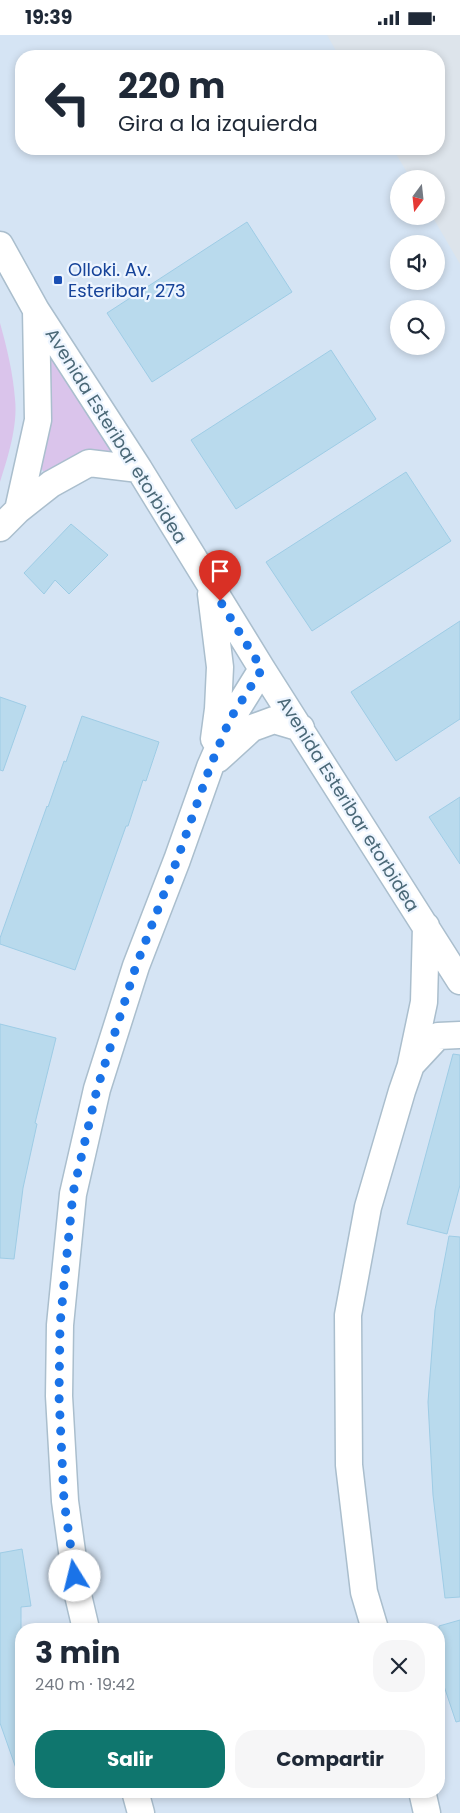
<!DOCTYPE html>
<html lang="es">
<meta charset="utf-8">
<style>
:root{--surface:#fff;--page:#f6f6f7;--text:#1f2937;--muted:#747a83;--accent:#0f766e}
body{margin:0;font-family:Poppins,sans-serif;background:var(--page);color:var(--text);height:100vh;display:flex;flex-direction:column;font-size:19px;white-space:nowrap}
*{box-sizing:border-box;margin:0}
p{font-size:16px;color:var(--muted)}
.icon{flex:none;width:28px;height:28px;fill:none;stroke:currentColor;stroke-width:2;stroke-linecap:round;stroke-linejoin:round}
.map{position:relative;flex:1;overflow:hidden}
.panel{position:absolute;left:15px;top:1588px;width:430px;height:175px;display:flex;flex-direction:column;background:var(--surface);border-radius:20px;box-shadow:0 2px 8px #0003}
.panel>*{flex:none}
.guide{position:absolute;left:15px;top:15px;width:430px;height:105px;border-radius:20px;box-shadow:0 2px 8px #0003;background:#fff;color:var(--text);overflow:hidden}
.needle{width:32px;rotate:195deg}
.buttons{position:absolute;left:390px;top:135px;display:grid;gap:10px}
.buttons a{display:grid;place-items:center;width:55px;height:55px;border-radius:50%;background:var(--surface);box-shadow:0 2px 8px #0003;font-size:25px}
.pin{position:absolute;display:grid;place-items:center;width:42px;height:42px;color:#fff;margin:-51px -21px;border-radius:50% 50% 50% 0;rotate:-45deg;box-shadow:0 0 5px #0007}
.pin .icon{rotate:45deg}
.me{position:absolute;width:55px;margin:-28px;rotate:351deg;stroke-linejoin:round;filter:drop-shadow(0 0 4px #0008)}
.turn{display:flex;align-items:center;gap:18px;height:105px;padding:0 20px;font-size:22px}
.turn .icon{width:65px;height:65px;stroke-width:2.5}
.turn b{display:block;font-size:35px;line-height:42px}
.round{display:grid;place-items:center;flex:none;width:52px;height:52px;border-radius:20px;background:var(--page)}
.overview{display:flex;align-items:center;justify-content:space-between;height:85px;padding:0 20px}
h1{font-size:30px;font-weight:700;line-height:38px}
.action{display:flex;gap:10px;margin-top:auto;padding:10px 20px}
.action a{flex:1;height:58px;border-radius:20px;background:var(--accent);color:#fff;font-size:20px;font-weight:700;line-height:58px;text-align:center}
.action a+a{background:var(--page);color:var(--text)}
.status{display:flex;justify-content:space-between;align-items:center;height:35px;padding:0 25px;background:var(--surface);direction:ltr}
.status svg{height:14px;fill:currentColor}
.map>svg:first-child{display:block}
.residential{fill:#d5e4f4;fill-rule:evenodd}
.industrial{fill:#dde4eb}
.green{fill:#dac4eb}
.building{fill:#b9daed;stroke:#9ecce5}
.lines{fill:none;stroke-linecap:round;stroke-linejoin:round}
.street-casing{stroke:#aabecd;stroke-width:29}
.street{stroke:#fff;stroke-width:26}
.route{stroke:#1a73e8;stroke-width:9;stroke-dasharray:0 16.2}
.transit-dot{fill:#1a4fb4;stroke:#edf5ff;stroke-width:2}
.labels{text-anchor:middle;stroke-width:4.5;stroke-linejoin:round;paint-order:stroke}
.transit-label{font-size:18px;fill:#164399;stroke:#edf5ff;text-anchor:start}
.street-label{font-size:18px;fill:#4a6877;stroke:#edf5ff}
</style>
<div class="status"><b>19:39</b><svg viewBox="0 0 49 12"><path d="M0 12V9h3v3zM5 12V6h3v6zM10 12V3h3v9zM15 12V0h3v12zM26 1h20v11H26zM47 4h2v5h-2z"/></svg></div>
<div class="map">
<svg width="460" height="1778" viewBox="0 0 460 1778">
<rect width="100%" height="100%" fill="#e7f0fd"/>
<!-- residential -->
<path class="residential" d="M0,0H334L346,21H21V114H401L418,144H399V181H436L460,216V1778H0ZM399,209H436V246H399ZM399,274H436V311H399ZM21,1594H439V1756H21Z"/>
<!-- industrial -->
<path class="industrial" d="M327,0H460V229L432,181H436V144H411L393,114H439V21H339Z"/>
<!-- green -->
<path class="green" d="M0,288C7,313 13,338 15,364C18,390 8,422 0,447Z
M51,324L57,327L112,414L108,419L47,439L42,435V426L48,328Z"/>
<!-- building -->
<path class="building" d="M247,187L292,257L152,347L107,278Z
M331,315L376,384L236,474L191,405Z
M406,437L451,506L312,596L266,527Z
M71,489L108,520L69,559L55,545L44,559L24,538Z
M460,586V684L396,726L351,657Z
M0,662L26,671L3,736L0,735Z
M82,681L159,707L146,746L143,745L128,791H126L75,935L0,909V903L47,771L48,772L64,726L66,727Z
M460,762V829L429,782Z
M0,989L56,1003L35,1088L37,1089L23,1153L14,1224L0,1223Z
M453,1019L460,1020V1150L447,1199L407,1189Z
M449,1201L460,1202V1562L445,1563L433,1460L428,1367L435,1275Z
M22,1514L31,1571L21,1572V1738L18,1739L0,1688V1518Z
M460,1585V1686L456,1687L439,1636V1591Z"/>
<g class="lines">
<!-- street casing -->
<g class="street-casing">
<path id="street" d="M0,210L36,275L139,434L262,634L460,946
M18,475L51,449L89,428L139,434
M0,493L18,475L38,385L36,275
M211,559L220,632L218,674L214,704
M218,724L252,693L274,685L301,693
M411,1029L424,967L426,891
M86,1594L78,1560L65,1466L59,1361L60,1290L73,1159L97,1054L136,931L177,825L210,732L231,684L262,634
M375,1594L364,1557L349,1430L348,1280L368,1172L402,1056L411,1030L438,1001L460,1000
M135,1756L141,1778
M422,1756L427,1778"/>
</g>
<!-- street -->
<use href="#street" class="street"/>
</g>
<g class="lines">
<!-- route -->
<path class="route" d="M75,1541L64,1466L59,1361L60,1290L73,1158L97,1054L136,931L177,825L210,732L230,684L262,634L220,566"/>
</g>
<!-- markers -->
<rect class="transit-dot" x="53" y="240" width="10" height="10" rx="2.5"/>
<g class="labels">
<!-- transit labels -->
<g class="transit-label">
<text x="68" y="241">Olloki. Av.<tspan x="68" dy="21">Esteribar, 273</tspan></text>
</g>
<!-- street labels -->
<g class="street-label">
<text transform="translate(116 401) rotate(58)" y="6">Avenida Esteribar etorbidea</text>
<text transform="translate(348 769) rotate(58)" y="6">Avenida Esteribar etorbidea</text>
</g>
</g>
</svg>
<div class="buttons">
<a><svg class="needle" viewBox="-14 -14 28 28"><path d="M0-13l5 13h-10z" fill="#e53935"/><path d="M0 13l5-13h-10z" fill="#747a83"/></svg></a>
<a><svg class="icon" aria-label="sound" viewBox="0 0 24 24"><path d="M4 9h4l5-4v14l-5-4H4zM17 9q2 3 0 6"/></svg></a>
<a><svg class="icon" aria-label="search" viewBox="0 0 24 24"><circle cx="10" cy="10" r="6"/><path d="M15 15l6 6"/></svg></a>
</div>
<div class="pin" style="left:220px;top:566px;background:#d93025"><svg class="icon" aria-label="arrive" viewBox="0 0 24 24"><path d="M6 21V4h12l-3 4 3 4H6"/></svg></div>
<svg class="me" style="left:75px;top:1541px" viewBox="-20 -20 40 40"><circle r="19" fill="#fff"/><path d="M0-13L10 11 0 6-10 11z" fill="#1a73e8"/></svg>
<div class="guide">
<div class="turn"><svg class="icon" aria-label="left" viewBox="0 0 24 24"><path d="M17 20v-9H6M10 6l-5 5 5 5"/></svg><div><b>220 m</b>Gira a la izquierda</div></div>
</div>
<section class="panel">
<div class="overview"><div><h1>3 min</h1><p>240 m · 19:42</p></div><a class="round"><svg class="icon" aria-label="close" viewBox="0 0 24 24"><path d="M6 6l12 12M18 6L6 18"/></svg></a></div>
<div class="action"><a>Salir</a><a>Compartir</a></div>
</section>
</div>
